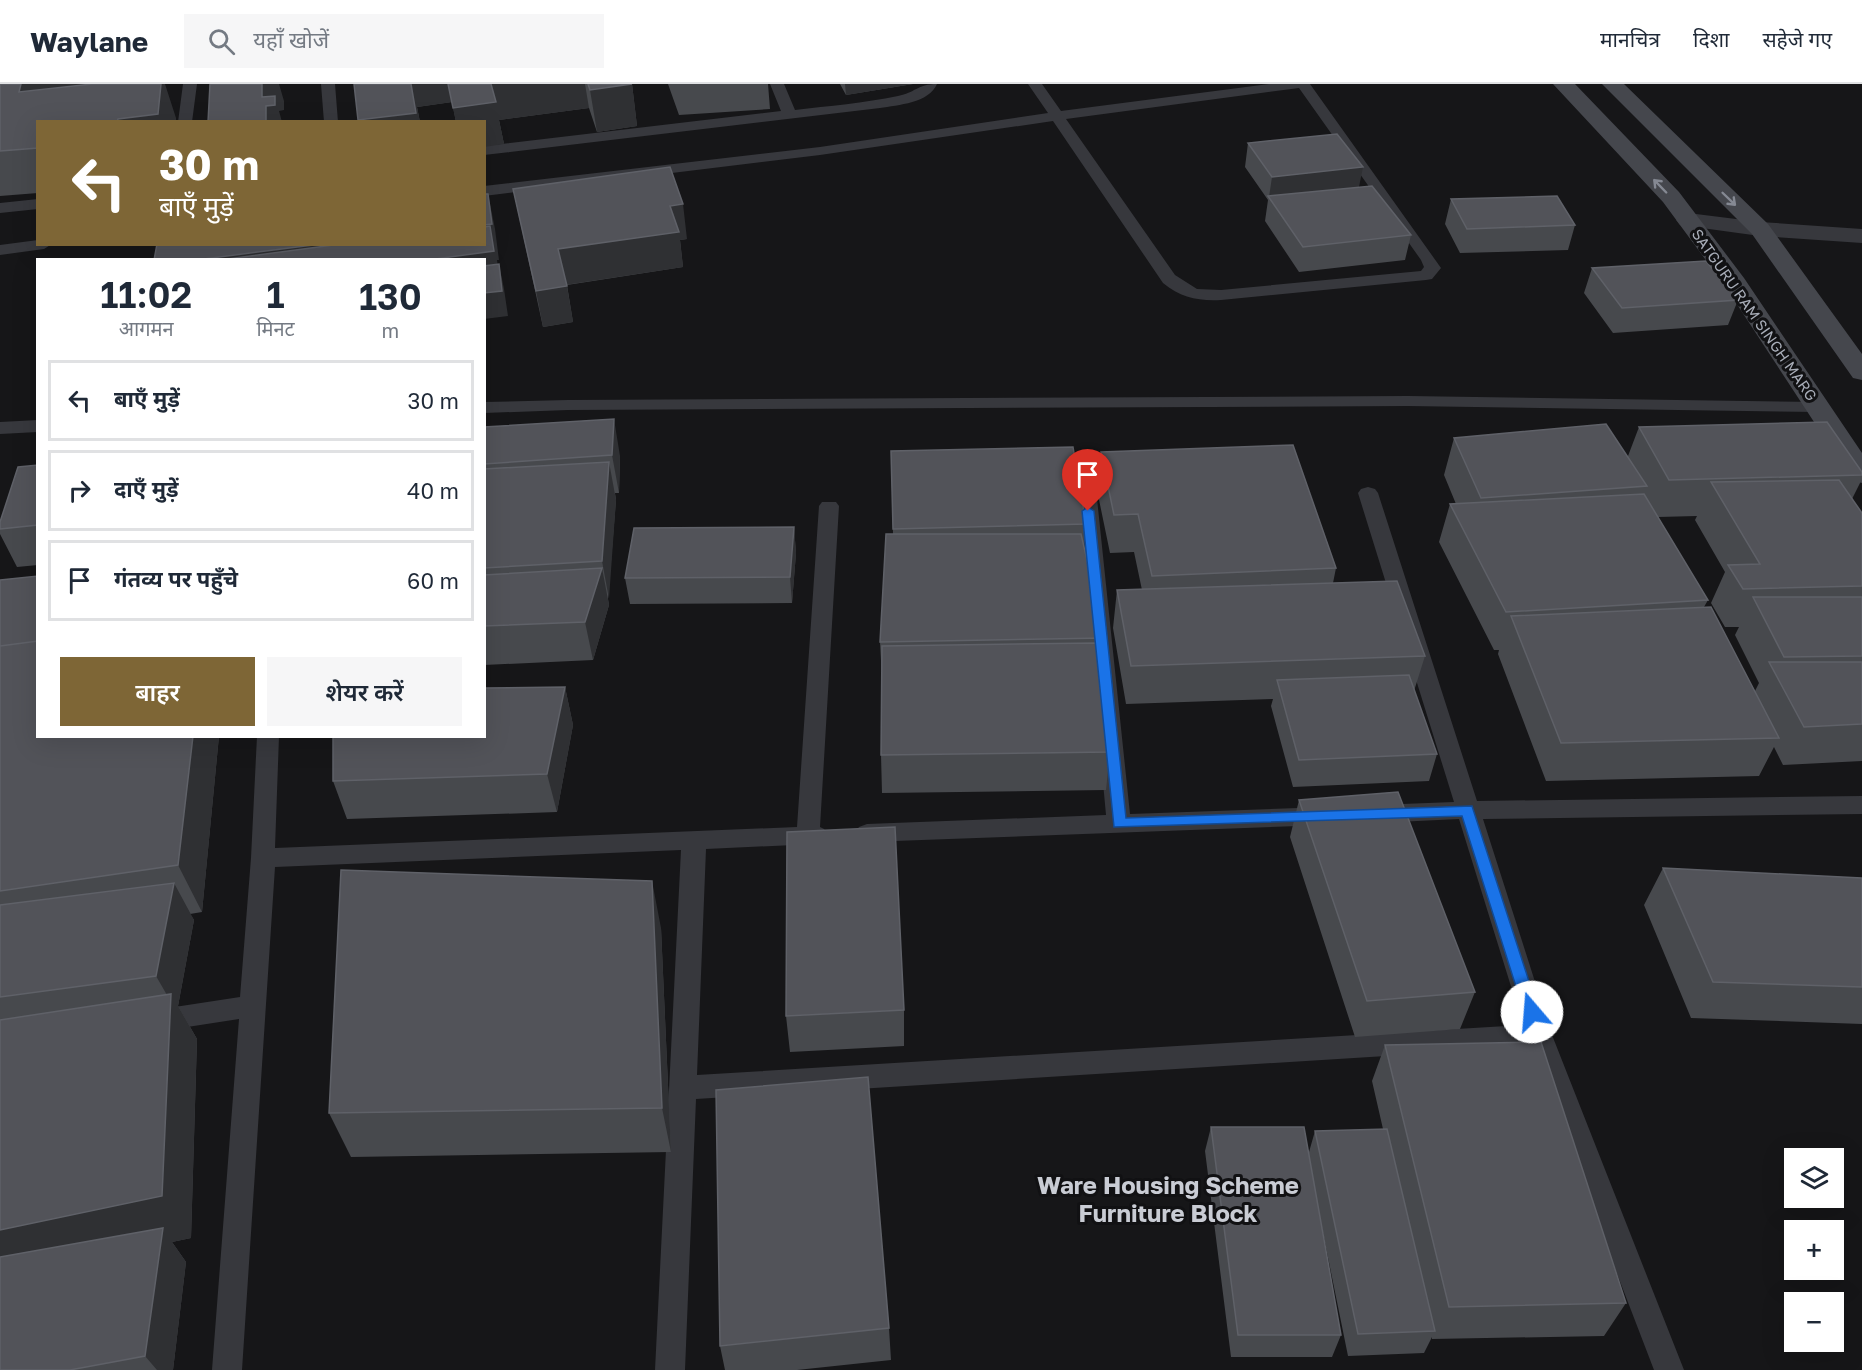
<!DOCTYPE html>
<html lang="hi">
<meta charset="utf-8">
<style>
:root{--surface:#fff;--page:#f6f6f7;--text:#1f2937;--muted:#747a83;--line:#e0e1e3;--accent:#7e6636}
body{margin:0;font-family:"Golos Text","Noto Sans Devanagari",sans-serif;background:var(--page);color:var(--text);height:100vh;display:flex;flex-direction:column;font-size:22px;white-space:nowrap}
*{box-sizing:border-box;margin:0}
p{font-size:20px;color:var(--muted)}
.icon{flex:none;width:33px;height:33px;fill:none;stroke:currentColor;stroke-width:2;stroke-linecap:round;stroke-linejoin:round}
.map{position:relative;flex:1;overflow:hidden}
.details{position:absolute;left:36px;top:174px;width:450px;height:480px;display:flex;flex-direction:column;background:var(--surface);border-radius:0px;box-shadow:0 6px 24px #0002}
.details>*{flex:none}
.hud{position:absolute;left:36px;top:36px;width:450px;height:126px;border-radius:0px;box-shadow:0 6px 24px #0002;background:#7e6636;color:#fff;overflow:hidden}
.tools{position:absolute;left:1784px;top:1064px;display:grid;gap:12px}
.tools a{display:grid;place-items:center;width:60px;height:60px;border-radius:0px;background:var(--surface);box-shadow:0 6px 24px #0002;font-size:30px}
.pin{position:absolute;display:grid;place-items:center;width:51px;height:51px;color:#fff;margin:-62px -26px;border-radius:50% 50% 50% 0;rotate:-45deg;box-shadow:0 0 6px #0007}
.pin .icon{rotate:45deg}
.me{position:absolute;width:66px;margin:-33px;rotate:342deg;stroke-linejoin:round;filter:drop-shadow(0 0 4px #0008)}
.turn{display:flex;align-items:center;gap:21px;height:126px;padding:0 24px;font-size:27px}
.turn .icon{width:78px;height:78px;stroke-width:2.5}
.turn b{display:block;font-size:42px;line-height:51px}
.eta{display:flex;justify-content:space-evenly;align-items:center;height:102px;text-align:center}
.eta b{font-size:36px;font-weight:600;line-height:42px}
.action{display:flex;gap:12px;margin-top:auto;padding:12px 24px}
.action a{flex:1;height:69px;border-radius:0px;background:var(--accent);color:#fff;font-size:24px;font-weight:600;line-height:69px;text-align:center}
.action a+a{background:var(--page);color:var(--text)}
ul{padding:0;list-style:none}
li{display:flex;align-items:center;gap:18px;height:81px;margin:0 12px 9px;padding:0 12px;border:3px solid var(--line);border-radius:0px}
li div{flex:1}
li b{display:block;font-size:22px}
li em{font-style:normal}
header{display:flex;align-items:center;gap:36px;box-sizing:border-box;height:84px;padding:0 30px;background:var(--surface);border-bottom:2px solid var(--line)}
header strong{font-size:28px}
nav{display:flex;gap:33px;margin-inline-start:auto;font-size:21px}
.search{width:420px;height:54px;background:var(--page);display:flex;align-items:center;gap:15px;box-sizing:border-box;padding:0 21px;border-radius:0px;color:var(--muted);font-size:22px}
.map>svg:first-child{display:block}
.lines{fill:none;stroke-linecap:round;stroke-linejoin:round}
.lane{fill:#37383d;fill-rule:evenodd}
.street{fill:#37383d;fill-rule:evenodd}
.secondary{fill:#45474d;fill-rule:evenodd}
.wall{fill:#47494d;fill-rule:evenodd}
.shaded-wall{fill:#2f3033}
.building{fill:#525359;stroke:#5f6168;stroke-width:1.5}
.oneway{stroke:#858993}
.route{fill:#1a73e8;stroke:#114b97;stroke-width:1.5}
.labels{text-anchor:middle;stroke-width:6;stroke-linejoin:round;paint-order:stroke}
.far-street-label{font-size:15px;fill:#a8adb8;stroke:#111113}
.near-neighbourhood-label{font-size:24px;font-weight:bold;fill:#c9ccd4;stroke:#111113}
</style>
<header>
<strong>Waylane</strong>
<div class="search"><svg class="icon" aria-label="search" viewBox="0 0 24 24"><circle cx="10" cy="10" r="6"/><path d="M15 15l6 6"/></svg>यहाँ खोजें</div>
<nav><a>मानचित्र</a><a>दिशा</a><a>सहेजे गए</a></nav>
</header>
<div class="map">
<svg width="1862" height="1286" viewBox="0 0 1862 1286">
<rect width="100%" height="100%" fill="#161618"/>
<g class="lines">
<!-- lane -->
<path class="lane" d="M183,0H197L192,38H178Z
M321,0H335L338,38H324Z
M770,0H784L795,26C829,22 864,19 898,12C915,9 917,0 937,0C929,19 898,21 880,24L484,71V62L781,27Z
M1028,0H1042L1061,27L1269,0H1310L1441,184L1432,195L1426,196L1221,216C1198,217 1181,214 1163,199L1053,37L820,71L484,112V102L820,63L1048,29ZM1299,4L1421,176L1424,183L1421,187L1221,206L1197,205L1175,191L1066,35Z
M38,115V125L0,129V119Z
M38,156V160H52L44,165L0,171V161Z
M1408,312L1817,318L1823,319L1826,323L1823,327L1817,328L1408,322L568,326L484,329V318L568,316Z
M38,336V348L0,350V338Z
M1086,399L1093,401L1096,405L1130,730L1326,723L1334,726L1338,732L1334,738L1326,741L867,758L859,755L855,749L859,743L867,740L1106,731L1076,405L1079,401Z
M1368,403L1375,405L1378,409L1477,717L1862,712V730L1483,735L1552,951L1684,1286H1654L1530,963L696,1015L685,1286H655L681,766L275,783L242,1286H212L239,935L155,948L146,945L142,937L146,929L155,926L240,913L251,774L257,652H279L275,764L797,743L819,422L822,418H836L839,422L820,743L824,745L828,751L824,757L816,760L706,765L697,991L1523,941L1459,735L1376,739L1368,736L1364,730L1368,724L1376,721L1454,718L1358,409L1361,405Z"/>
<!-- street -->
<path class="street" d="M1688,129L1760,138L1862,145V159L1760,152L1680,141L1676,136L1680,131Z"/>
<!-- secondary -->
<path class="secondary" d="M1553,0H1575L1679,108L1744,194L1862,369V399L1852,396L1725,202L1663,118Z
M1602,0H1624L1768,140L1862,270V296L1853,294L1752,150Z"/>
</g>
<!-- wall -->
<path class="wall" d="M0,0L176,34L38,38V109L0,112Z
M354,0H632L637,42L597,48L589,24L499,36L504,60L484,38H456L452,18L417,23L420,38H359Z
M668,0H768L770,25L679,31Z
M840,0H913L846,11Z
M1248,59L1359,103L1411,151L1405,176L1299,188L1265,137L1268,116L1245,83Z
M513,105L687,155L680,156L683,183L567,201L573,238L543,243Z
M1451,115L1575,141L1568,166L1460,169L1445,140Z
M1592,184L1738,216L1728,241L1613,249L1584,209Z
M484,343L620,372L619,409H615L616,416L608,515L609,521L593,576L484,581Z
M1639,343L1862,388V395L1852,415L1862,429V677L1783,681L1774,663L1759,692L1546,697L1498,570L1499,566H1494L1439,458L1450,420H1456L1444,391L1454,354L1628,372ZM1697,432L1695,436L1725,488L1711,519L1725,543H1739L1735,551L1759,599L1755,607L1704,523L1708,516L1658,433Z
M891,367L1086,440L1084,461L1105,554L1101,592H1100L1110,668L1106,706L882,709L881,671L882,596L880,558L893,450Z
M1101,368L1336,484L1333,499L1425,572L1414,607L1437,670L1429,697L1293,703L1271,622L1273,615L1126,620L1113,544L1117,506H1142L1134,468L1110,469L1097,406Z
M38,381V481L17,483L0,450V438Z
M794,443L796,469L792,519L630,520L625,494Z
M0,496L219,652L202,828L190,830L194,836L178,922L197,955L191,1154L172,1158L186,1178L173,1286H0Z
M565,603L573,641L557,728L347,735L333,697Z
M1299,716L1475,908L1460,945L1355,953L1290,753Z
M1663,784L1862,794V940L1691,934L1644,821Z
M661,844L671,1068L351,1073L329,1029Z
M904,926V962L790,968L786,932Z
M1385,961L1626,1219L1604,1252L1432,1255V1253L1424,1269L1348,1272L1320,1134L1341,1251L1332,1273H1231L1205,1067L1211,1043L1309,1068L1315,1047L1383,1045L1372,997Z
M889,1244L891,1276L797,1286H725L720,1262Z"/>
<!-- shaded-wall -->
<path class="shaded-wall" d="M21,0H116L19,8Z
M161,0H165L176,34V38H117L118,35Z
M262,0H279L284,17V26L279,27L282,38H266L262,13Z
M411,0H448L452,18L417,23L420,38H359L358,36Z
M491,0H585L589,24L499,36L504,60L484,63V38H456L453,24Z
M632,0L637,42L597,48L590,6Z
M845,0H913L846,11Z
M1363,83L1358,108L1269,113L1272,93Z
M488,110L495,145L499,176H497L501,203L484,205V176H196L321,160H484V141Z
M683,120L687,155L680,156L683,183L565,201L558,165L670,122Z
M499,180L504,205L508,232L484,235V209Z
M567,202L573,238L543,243L536,207Z
M614,335L620,372L619,409L612,371Z
M609,378L616,416L609,515L602,477Z
M794,443L796,469L792,519L790,493Z
M602,484L609,521L593,576L585,538Z
M565,603L573,641L557,728L547,690Z
M193,652H219L202,828L178,781Z
M652,797L661,844L671,1068L662,1024Z
M174,799L194,836L178,922L197,955L191,1154L172,1158L186,1178L173,1286H157L145,1272L0,1195V1146L171,918L156,892Z"/>
<!-- building -->
<path class="building" d="M0,0H21L19,8L92,0H161L158,30L118,35L117,38H38V64L0,67Z
M210,0H262V13L275,12V21L266,22V38H208Z
M354,0H411L416,29L358,36Z
M448,0H491L496,18L453,24Z
M588,0H632L590,6Z
M1337,50L1363,83L1272,93L1248,59Z
M670,83L683,120L670,122L679,148L558,165L567,202L536,207L513,105Z
M1372,102L1411,151L1303,163L1268,112Z
M484,110H488L492,140L484,141Z
M1557,112L1575,141L1467,145L1451,115Z
M490,142L494,167L428,176H220L341,160H484V143Z
M157,160H321L196,176H154Z
M1706,177L1738,216L1622,224L1592,184Z
M499,180L502,207L484,209V182Z
M614,335L612,371L484,380V343Z
M1827,338L1862,388V391L1669,396L1639,343Z
M1606,340L1647,402L1481,414L1454,354Z
M1293,361L1336,484L1152,492L1138,430L1114,431L1101,368Z
M1073,363L1086,440L893,445L891,367Z
M609,378L602,477L484,484V385Z
M38,381V441L0,445V438L18,383Z
M1839,396L1862,429V502L1743,505L1728,481L1760,480L1711,398Z
M1644,410L1708,516L1506,528L1450,420Z
M794,443L790,493L625,494L634,444Z
M886,450H1081L1105,554L880,558Z
M602,484L585,538L484,542V491Z
M38,492V557L0,562V496Z
M1397,497L1425,572L1131,582L1117,506Z
M1753,513H1862V572L1784,573Z
M1711,523L1779,654L1561,659L1511,532Z
M38,557V652H193L178,781L0,807V562Z
M1096,559L1110,668L881,671L882,562Z
M1769,578H1862V640L1804,643Z
M1409,591L1437,670L1299,676L1277,596Z
M565,603L547,690L333,697V652H484V604Z
M1398,708L1475,908L1367,917L1299,716Z
M895,743L904,926L786,932L787,748Z
M1663,784L1862,794V903L1713,898Z
M341,786L652,797L662,1024L329,1029Z
M174,799L156,892L0,913V821Z
M171,910L162,1112L0,1146V936Z
M1541,958L1626,1219L1449,1223L1385,961Z
M868,993L889,1244L720,1262L716,1006Z
M1211,1043H1304L1341,1251H1238Z
M1387,1045L1435,1247L1358,1250L1315,1047Z
M163,1144L145,1272L70,1286H0V1173Z"/>
<!-- one-way arrows -->
<defs><path id="oneway-shaft" d="M-6 0H5M1.5-3L5.5 0L1.5 3" fill="none" stroke-width="1.6" stroke-linecap="round" stroke-linejoin="round" transform="scale(1.5)"/></defs>
<g class="oneway">
<use href="#oneway-shaft" transform="translate(1660 102) rotate(-134)"/>
<use href="#oneway-shaft" transform="translate(1729 115) rotate(44)"/>
</g>
<!-- route -->
<path class="route" d="M1088,423L1094,427L1126,734L1472,722L1539,928L1537,933L1532,935L1526,933L1524,928L1462,732L1114,743L1082,427Z"/>
<g class="labels">
<!-- far-street labels -->
<g class="far-street-label">
<text transform="translate(1754 231) rotate(55)" y="5">SATGURU RAM SINGH MARG</text>
</g>
<!-- near-neighbourhood labels -->
<g class="near-neighbourhood-label">
<text x="1168" y="1110">Ware Housing Scheme<tspan x="1168" dy="28">Furniture Block</tspan></text>
</g>
</g>
</svg>
<div class="tools">
<a><svg class="icon" aria-label="layers" viewBox="0 0 24 24"><path d="M12 4l9 5-9 5-9-5zM3 14l9 5 9-5"/></svg></a>
<a>+</a>
<a>−</a>
</div>
<div class="pin" style="left:1088px;top:427px;background:#d93025"><svg class="icon" aria-label="arrive" viewBox="0 0 24 24"><path d="M6 21V4h12l-3 4 3 4H6"/></svg></div>
<svg class="me" style="left:1532px;top:928px" viewBox="-20 -20 40 40"><circle r="19" fill="#fff"/><path d="M0-13L10 11 0 6-10 11z" fill="#1a73e8"/></svg>
<div class="hud">
<div class="turn"><svg class="icon" aria-label="left" viewBox="0 0 24 24"><path d="M17 20v-9H6M10 6l-5 5 5 5"/></svg><div><b>30 m</b>बाएँ मुड़ें</div></div>
</div>
<section class="details">
<div class="eta">
<div><b>11:02</b><p>आगमन</p></div>
<div><b>1</b><p>मिनट</p></div>
<div><b>130</b><p>m</p></div>
</div>
<ul>
<li><svg class="icon" aria-label="left" viewBox="0 0 24 24"><path d="M17 20v-9H6M10 6l-5 5 5 5"/></svg><div><b>बाएँ मुड़ें</b></div><em>30 m</em></li>
<li><svg class="icon" aria-label="right" viewBox="0 0 24 24"><path d="M7 20v-9h11M14 6l5 5-5 5"/></svg><div><b>दाएँ मुड़ें</b></div><em>40 m</em></li>
<li><svg class="icon" aria-label="arrive" viewBox="0 0 24 24"><path d="M6 21V4h12l-3 4 3 4H6"/></svg><div><b>गंतव्य पर पहुँचे</b></div><em>60 m</em></li>
</ul>
<div class="action"><a>बाहर</a><a>शेयर करें</a></div>
</section>
</div>
